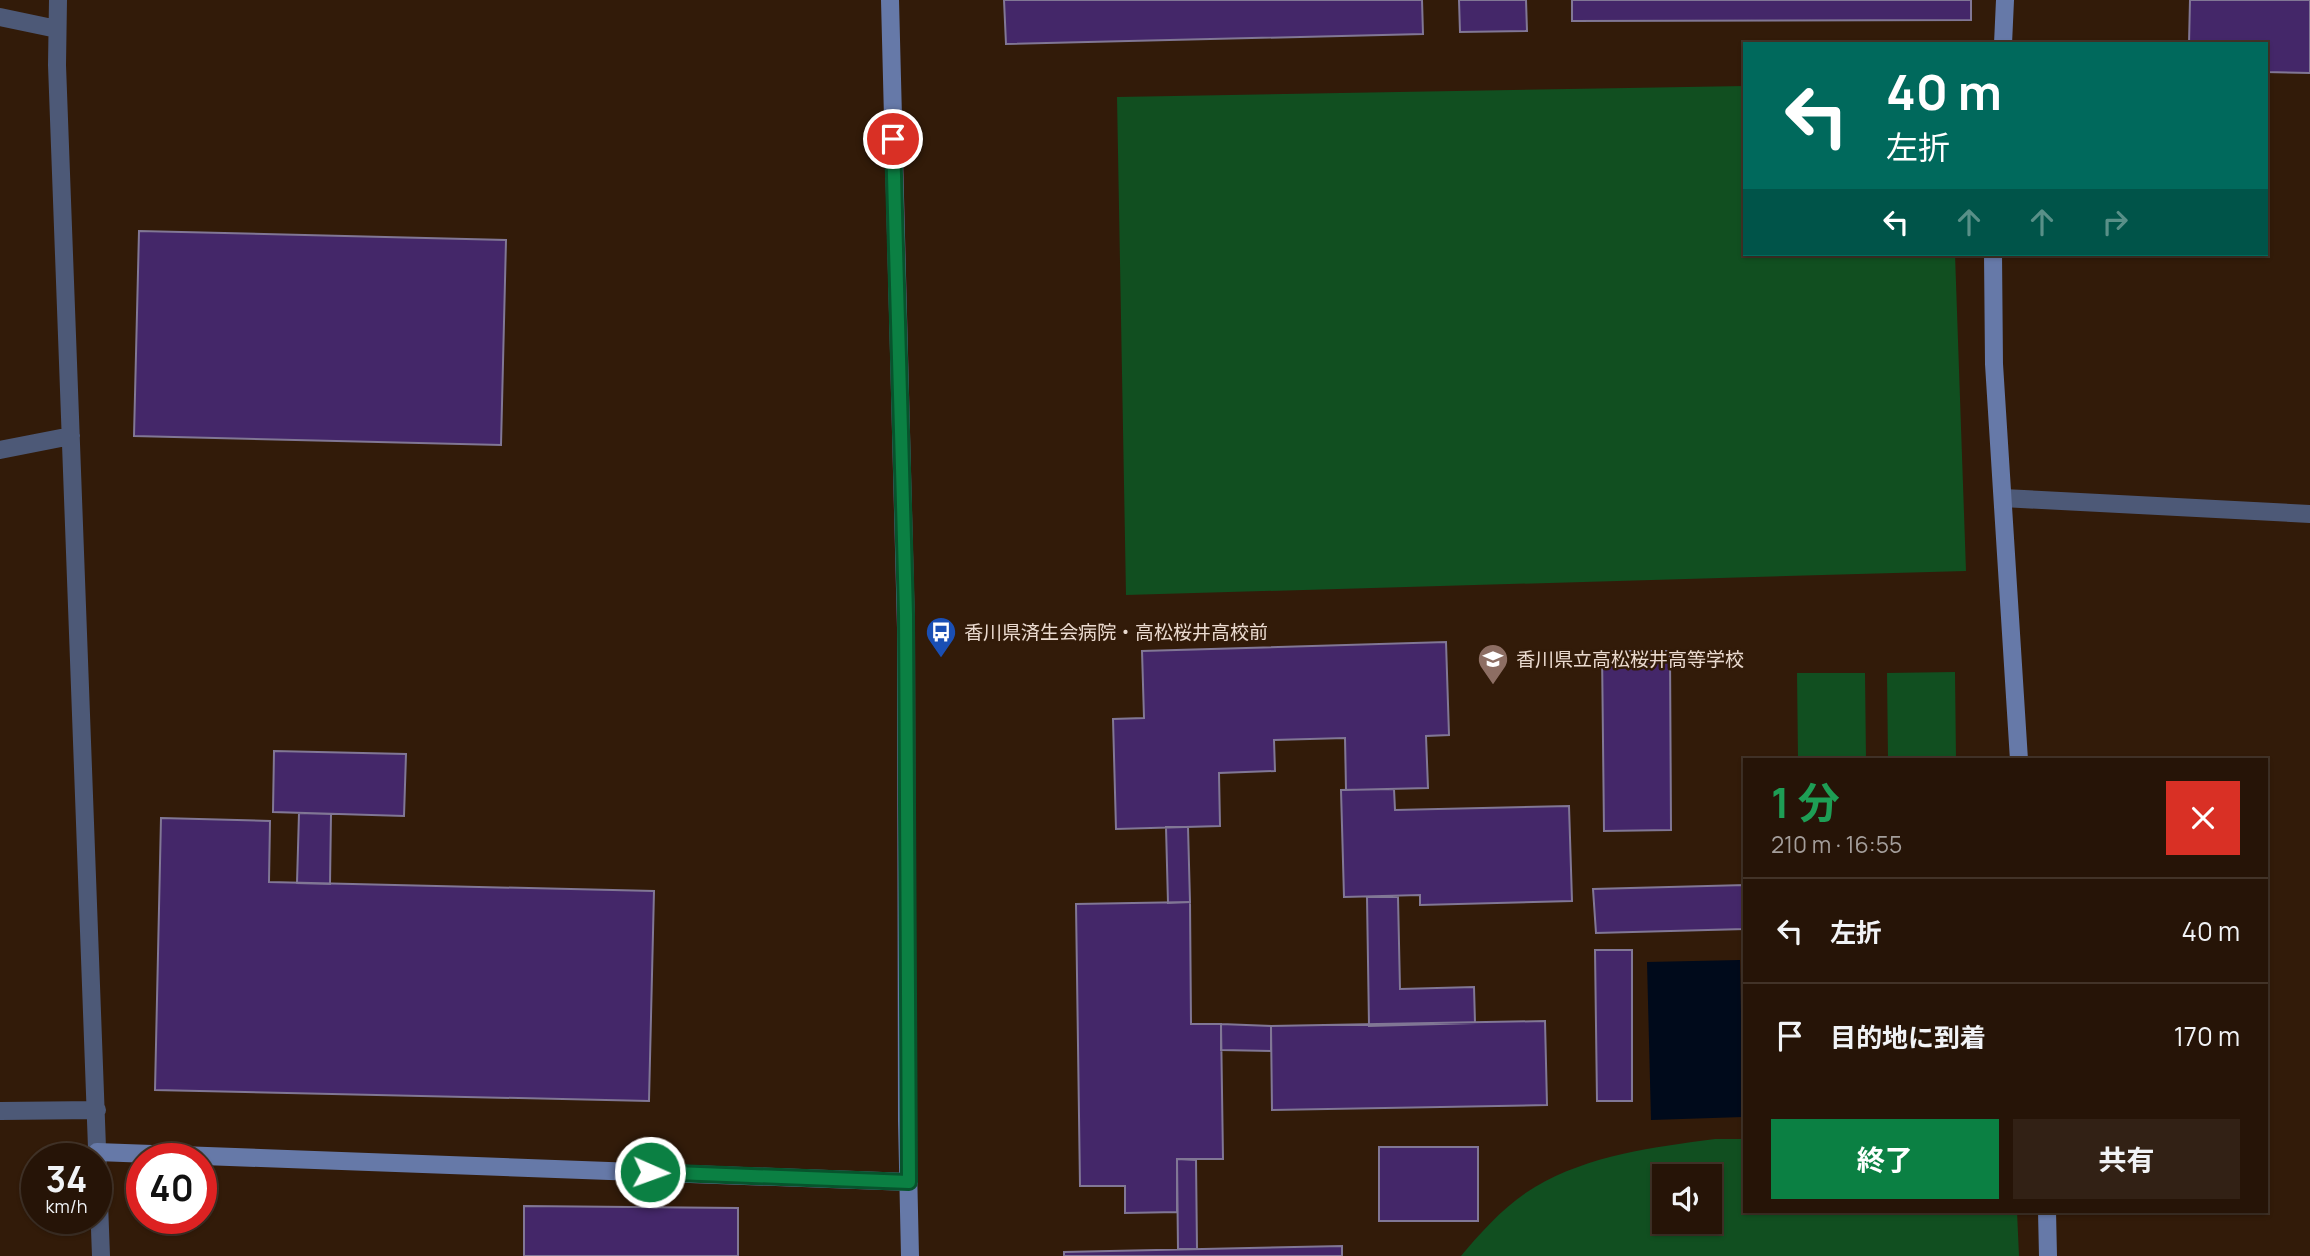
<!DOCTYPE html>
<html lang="ja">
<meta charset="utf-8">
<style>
:root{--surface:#261407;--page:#322115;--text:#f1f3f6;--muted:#a49e9b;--line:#423328;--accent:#0b8043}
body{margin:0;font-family:Manrope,"Noto Sans JP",sans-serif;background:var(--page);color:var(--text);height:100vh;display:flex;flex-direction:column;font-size:26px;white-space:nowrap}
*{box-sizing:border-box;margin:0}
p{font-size:23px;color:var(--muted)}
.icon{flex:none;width:38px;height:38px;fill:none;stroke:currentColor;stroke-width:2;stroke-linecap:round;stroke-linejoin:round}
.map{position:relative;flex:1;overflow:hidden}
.drawer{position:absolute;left:1743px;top:758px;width:525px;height:455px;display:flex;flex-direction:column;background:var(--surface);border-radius:0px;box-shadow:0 2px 5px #0004,0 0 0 2px var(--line)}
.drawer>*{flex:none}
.guide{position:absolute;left:1743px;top:42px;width:525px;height:214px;border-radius:0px;box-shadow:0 2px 5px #0004,0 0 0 2px var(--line);background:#00695c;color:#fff;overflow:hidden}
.fabs{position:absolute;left:1652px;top:1164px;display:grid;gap:14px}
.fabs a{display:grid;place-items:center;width:70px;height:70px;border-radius:0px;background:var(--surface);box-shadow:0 2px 5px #0004,0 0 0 2px var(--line);font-size:35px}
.speed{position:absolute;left:21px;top:1143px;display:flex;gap:14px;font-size:35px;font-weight:700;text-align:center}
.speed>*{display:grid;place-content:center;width:91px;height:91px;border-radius:50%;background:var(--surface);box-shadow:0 2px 5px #0004,0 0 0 2px var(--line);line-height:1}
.speed small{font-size:18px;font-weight:400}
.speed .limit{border:10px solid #d22;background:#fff;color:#111}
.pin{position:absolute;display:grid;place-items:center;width:60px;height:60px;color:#fff;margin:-30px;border:4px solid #fff;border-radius:50%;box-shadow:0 2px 7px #0007}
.me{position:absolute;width:77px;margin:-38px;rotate:92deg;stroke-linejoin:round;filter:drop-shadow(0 0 5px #0008)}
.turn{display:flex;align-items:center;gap:24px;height:147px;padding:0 28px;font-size:32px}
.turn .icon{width:91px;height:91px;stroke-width:2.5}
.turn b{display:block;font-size:49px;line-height:60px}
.lanes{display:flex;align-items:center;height:66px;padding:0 28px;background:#0003;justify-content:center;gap:35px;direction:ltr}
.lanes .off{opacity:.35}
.round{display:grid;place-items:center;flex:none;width:74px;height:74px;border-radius:0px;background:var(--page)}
.head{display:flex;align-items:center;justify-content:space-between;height:119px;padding:0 28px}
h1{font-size:42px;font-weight:700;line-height:52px;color:#1e9e55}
.cta{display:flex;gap:14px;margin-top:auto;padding:14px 28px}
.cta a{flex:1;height:80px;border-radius:0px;background:var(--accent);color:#fff;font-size:28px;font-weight:700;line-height:80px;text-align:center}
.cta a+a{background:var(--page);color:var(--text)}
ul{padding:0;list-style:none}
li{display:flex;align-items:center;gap:21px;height:105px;padding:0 28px;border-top:2px solid var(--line)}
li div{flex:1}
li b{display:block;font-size:26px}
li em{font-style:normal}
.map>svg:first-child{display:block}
.green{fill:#114f20;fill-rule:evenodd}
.water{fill:#000a1b}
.building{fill:#442769;stroke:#817795;stroke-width:2}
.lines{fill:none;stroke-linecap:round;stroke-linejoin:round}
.street{stroke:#4d5977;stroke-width:18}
.secondary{stroke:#6679a8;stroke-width:18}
.route-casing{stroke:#07532c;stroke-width:18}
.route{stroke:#0b8043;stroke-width:12}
.labels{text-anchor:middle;stroke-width:5;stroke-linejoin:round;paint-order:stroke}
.poi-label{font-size:19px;fill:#eadacf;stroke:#321b09;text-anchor:start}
</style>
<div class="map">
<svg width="2310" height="1256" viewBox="0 0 2310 1256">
<rect width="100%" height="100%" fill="#321b09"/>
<!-- green -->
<path class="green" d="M1745,86V254H1955L1966,571L1126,595L1117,97Z
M1955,672L1956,759H1888L1887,673Z
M1797,673H1865L1866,759H1798Z
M1715,1139H1745V1211H2017L2019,1256H1461C1482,1231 1506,1204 1535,1187C1589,1155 1654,1147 1715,1139ZM1664,1176H1710V1222H1664Z"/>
<!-- water -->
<path class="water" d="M1740,960L1743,1117L1651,1120L1647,962Z"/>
<!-- building -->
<path class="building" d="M1004,0H1422L1423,34L1006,44Z
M1459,0H1526L1527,31L1460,32Z
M1572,0H1971V20L1572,21Z
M2190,0H2310V73L2266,72V44H2189Z
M139,231L506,240L501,445L134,436Z
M1446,642L1449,735L1426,736L1428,788L1346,790L1345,738L1274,740L1275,771L1219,773L1220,826L1116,829L1113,719L1144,718L1142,651Z
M1602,651H1670L1671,830L1604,831Z
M274,751L406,754L404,816L273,812Z
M1394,789L1395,810L1569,806L1572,901L1420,905V895L1344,897L1341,790Z
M299,813L331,814L330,884L297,883Z
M161,818L270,821L269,882L654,891L649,1101L155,1090Z
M1166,827H1188L1190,902L1168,903Z
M1745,885V929L1596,933L1593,889Z
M1367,897H1398L1400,989L1474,987L1475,1023L1369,1026Z
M1190,902L1191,1024H1221L1223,1159H1177V1212L1125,1213V1186H1080L1076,904Z
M1595,950H1632V1101H1597Z
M1545,1021L1547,1105L1272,1110L1271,1026Z
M1221,1024L1271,1026V1051L1221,1050Z
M1379,1147H1478V1221H1379Z
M1177,1159L1196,1160L1197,1249H1178Z
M524,1206L738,1208V1256H524Z
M1342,1246V1256H1064V1252Z"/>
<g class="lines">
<!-- street -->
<path class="street" d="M58,0L57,65L101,1256
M0,17L57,29
M0,450L71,436
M2003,498L2310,514
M0,1111L97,1110"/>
<!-- secondary -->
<path class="secondary" d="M890,0L906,628L907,1121L910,1256
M2003,44L2005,0
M1993,254L1994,364L2019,760
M97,1152L909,1182
M2047,1211L2048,1256"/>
</g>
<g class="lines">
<!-- route casing -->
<g class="route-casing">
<path id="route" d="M650,1172L909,1182L906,614L893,139"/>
</g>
<!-- route -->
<use href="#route" class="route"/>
</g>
<!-- icons -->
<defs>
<g id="bus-pin" transform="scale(1.575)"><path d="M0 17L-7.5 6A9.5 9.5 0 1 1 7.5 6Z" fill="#1a4fb4" stroke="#321b09"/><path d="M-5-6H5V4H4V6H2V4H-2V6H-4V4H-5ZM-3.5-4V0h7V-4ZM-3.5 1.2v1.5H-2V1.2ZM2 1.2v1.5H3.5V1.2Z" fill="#fff"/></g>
<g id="school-pin" transform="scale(1.575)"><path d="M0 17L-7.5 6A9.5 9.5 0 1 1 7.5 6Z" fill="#8d6e63" stroke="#321b09"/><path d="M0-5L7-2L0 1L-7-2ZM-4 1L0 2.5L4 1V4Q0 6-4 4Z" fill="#fff"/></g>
</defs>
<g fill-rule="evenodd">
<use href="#bus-pin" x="941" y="632"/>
<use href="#school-pin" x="1493" y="659"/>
</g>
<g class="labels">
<!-- poi labels -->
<g class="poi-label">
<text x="964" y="639">香川県済生会病院・高松桜井高校前</text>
<text x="1516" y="666">香川県立高松桜井高等学校</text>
</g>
</g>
</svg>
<div class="fabs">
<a><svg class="icon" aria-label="sound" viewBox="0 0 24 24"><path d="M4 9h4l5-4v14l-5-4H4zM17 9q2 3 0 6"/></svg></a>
</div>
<div class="speed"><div>34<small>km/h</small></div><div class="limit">40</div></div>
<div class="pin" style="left:893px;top:139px;background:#d93025"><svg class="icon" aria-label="arrive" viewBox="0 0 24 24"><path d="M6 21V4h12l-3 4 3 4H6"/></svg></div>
<svg class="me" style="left:650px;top:1172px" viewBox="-20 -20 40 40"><circle r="17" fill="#0b8043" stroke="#fff" stroke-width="3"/><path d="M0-11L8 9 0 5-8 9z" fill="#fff"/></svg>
<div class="guide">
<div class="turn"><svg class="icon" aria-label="left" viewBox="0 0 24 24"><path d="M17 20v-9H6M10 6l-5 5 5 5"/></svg><div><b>40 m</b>左折</div></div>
<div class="lanes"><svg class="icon" aria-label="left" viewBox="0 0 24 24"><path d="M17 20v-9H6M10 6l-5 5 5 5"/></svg><svg class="icon off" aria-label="ahead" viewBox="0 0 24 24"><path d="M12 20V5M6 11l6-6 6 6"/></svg><svg class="icon off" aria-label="ahead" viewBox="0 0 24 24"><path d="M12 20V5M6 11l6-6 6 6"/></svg><svg class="icon off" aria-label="right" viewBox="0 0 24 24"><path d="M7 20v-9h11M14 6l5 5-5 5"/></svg></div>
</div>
<section class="drawer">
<div class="head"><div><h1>1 分</h1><p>210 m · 16:55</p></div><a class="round" style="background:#d93025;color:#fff"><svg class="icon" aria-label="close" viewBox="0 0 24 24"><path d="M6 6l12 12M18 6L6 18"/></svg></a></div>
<ul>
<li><svg class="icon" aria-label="left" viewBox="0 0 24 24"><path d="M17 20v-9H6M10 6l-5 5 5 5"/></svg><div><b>左折</b></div><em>40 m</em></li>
<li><svg class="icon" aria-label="arrive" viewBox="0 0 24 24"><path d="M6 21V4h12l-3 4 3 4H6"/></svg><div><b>目的地に到着</b></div><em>170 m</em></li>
</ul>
<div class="cta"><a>終了</a><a>共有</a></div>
</section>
</div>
